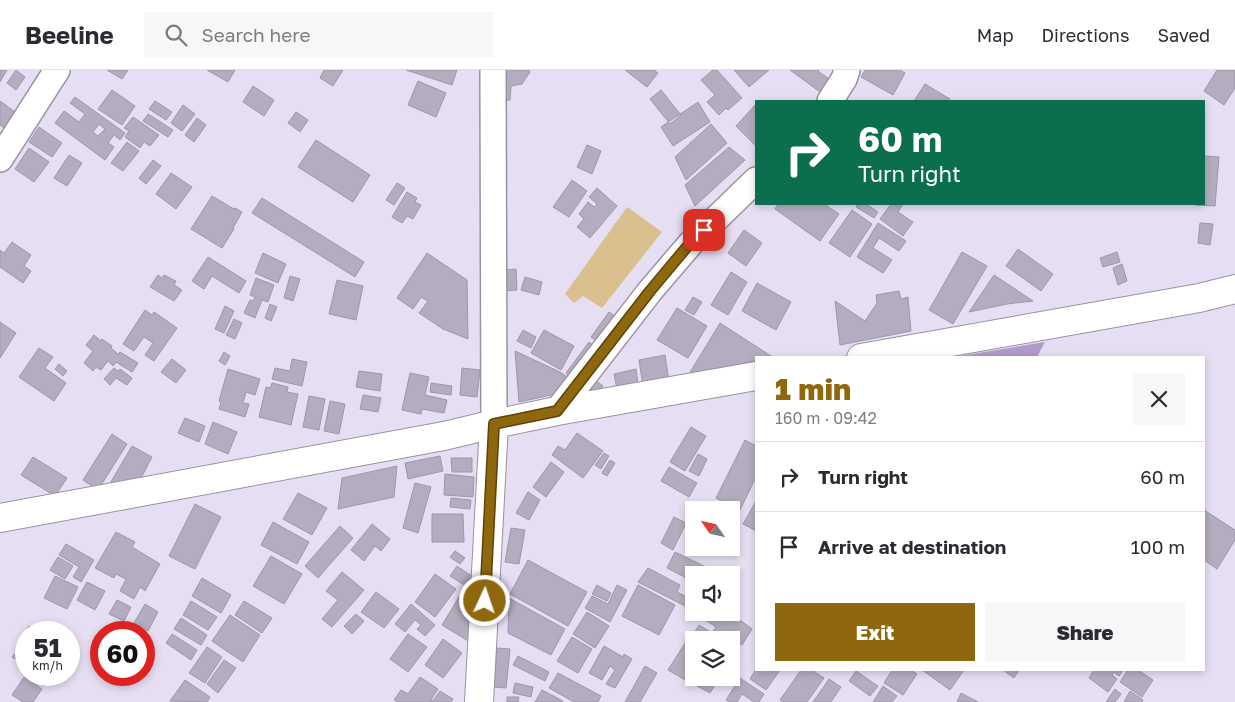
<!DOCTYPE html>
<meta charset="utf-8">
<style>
:root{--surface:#fff;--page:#f7f7f7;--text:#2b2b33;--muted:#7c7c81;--line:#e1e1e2;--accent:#8f670d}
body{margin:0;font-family:"Golos Text",sans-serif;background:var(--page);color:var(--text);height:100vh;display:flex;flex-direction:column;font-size:19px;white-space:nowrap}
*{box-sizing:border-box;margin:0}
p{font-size:16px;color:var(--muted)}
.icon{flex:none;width:28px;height:28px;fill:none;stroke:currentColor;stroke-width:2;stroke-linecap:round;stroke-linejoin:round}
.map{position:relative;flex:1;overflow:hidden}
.drawer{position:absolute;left:755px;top:286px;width:450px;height:315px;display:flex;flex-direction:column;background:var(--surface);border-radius:0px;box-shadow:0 2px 8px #0003}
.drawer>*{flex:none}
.hud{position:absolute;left:755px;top:30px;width:450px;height:105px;border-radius:0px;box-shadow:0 2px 8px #0003;background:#0b6e4f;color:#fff;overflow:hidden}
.needle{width:32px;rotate:304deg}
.fabs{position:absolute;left:685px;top:431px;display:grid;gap:10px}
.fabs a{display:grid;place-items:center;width:55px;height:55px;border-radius:0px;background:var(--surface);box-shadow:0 2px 8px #0003;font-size:25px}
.speed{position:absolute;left:15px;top:551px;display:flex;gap:10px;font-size:25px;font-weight:700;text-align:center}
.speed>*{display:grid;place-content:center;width:65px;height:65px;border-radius:50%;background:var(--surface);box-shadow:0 2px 8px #0003;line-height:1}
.speed small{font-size:12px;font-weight:400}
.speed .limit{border:8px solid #d22;background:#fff;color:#111}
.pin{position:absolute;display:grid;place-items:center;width:42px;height:42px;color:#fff;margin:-21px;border-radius:10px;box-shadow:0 2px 8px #0006}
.me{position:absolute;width:55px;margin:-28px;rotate:3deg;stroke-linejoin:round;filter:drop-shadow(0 0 4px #0008)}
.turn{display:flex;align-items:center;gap:18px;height:105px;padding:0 20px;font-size:22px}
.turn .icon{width:65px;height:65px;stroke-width:2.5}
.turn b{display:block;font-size:35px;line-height:42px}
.round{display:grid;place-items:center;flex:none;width:52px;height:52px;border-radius:0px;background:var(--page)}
.overview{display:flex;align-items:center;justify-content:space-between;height:85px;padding:0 20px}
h1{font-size:30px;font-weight:800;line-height:38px;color:var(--accent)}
.action{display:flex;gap:10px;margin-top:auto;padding:10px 20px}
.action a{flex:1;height:58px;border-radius:0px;background:var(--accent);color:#fff;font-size:20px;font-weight:800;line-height:58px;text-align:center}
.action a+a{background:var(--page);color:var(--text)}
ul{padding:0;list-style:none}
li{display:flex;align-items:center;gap:15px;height:70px;padding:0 20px;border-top:1px solid var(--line)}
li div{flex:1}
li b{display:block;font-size:19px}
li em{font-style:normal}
header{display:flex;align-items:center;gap:30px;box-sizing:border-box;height:70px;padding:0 25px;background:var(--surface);border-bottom:1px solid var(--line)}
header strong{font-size:24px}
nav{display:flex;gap:28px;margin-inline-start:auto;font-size:18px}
.search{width:350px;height:45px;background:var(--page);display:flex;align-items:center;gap:12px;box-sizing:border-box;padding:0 18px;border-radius:0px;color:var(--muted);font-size:19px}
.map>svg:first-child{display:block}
.green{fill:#dabf8f}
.water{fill:#b09bcc}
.building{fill:#b4adbf;stroke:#9e97a9;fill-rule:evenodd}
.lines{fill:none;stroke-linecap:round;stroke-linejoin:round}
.street-casing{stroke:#9a92a4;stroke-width:28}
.secondary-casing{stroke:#9a92a4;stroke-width:30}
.primary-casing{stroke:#9a92a4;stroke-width:30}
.street{stroke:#fff;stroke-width:25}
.secondary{stroke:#fff;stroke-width:28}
.primary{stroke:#fff;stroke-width:28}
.route-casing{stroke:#5d4308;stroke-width:12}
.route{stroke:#8f670d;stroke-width:9}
</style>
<header>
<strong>Beeline</strong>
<div class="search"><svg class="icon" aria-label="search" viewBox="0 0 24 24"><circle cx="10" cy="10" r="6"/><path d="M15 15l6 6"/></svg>Search here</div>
<nav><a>Map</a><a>Directions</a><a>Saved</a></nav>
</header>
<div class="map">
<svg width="1235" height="632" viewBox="0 0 1235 632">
<rect width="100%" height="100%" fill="#e6def2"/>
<!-- green -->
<path class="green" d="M627,137L662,162L602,238L583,226L574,233L565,224Z"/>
<!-- water -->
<path class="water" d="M1045,272L1037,287H953H954Z"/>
<!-- building -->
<path class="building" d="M0,0H7L0,12Z
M16,0L25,7L16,20L7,13Z
M107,0H128L122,9Z
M207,0H235L228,12Z
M324,0H343L333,16L320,8Z
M406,0H457L452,15Z
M500,0H529L530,2L522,14L511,16L510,30L495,31Z
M625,0H654L658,3L647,17Z
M713,0H717L742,28L728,40L726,38L719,45L707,32L715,25L701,10Z
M734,0H769L749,17Z
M790,0H819L818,1L829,9L820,22Z
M865,0H900L905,3L893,25L861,7Z
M1217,0H1235V18L1224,35L1204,21Z
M418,11L446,23L436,47L408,35Z
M925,14L950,29L948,31H914Z
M253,16L274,30L264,46L243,32Z
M112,20L135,36L122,55L98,39Z
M661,20L681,45L670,54L650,29Z
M75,27L125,63L120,70L114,65L108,73L114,77L105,90L55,53L64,41L79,52L85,44L70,33ZM99,54L105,59L98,66L93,62Z
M0,31L18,44L7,60L0,55Z
M155,31L172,42L166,50L149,39Z
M698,32L710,52L673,76L661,57Z
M756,34V76L736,56Z
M183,35L195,44L182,61L171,53Z
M296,42L308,50L300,62L288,53Z
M148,44L173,60L168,67L143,51Z
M133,47L159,65L150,76L144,72L140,78L125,67L129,61L124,58Z
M197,48L206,55L194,72L185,65Z
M711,54L727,73L686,110L675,87Z
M39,57L62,73L52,87L29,72Z
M316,70L370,105L353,132L298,97Z
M127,72L139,81L123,101L111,93Z
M587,75L601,81L592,104L577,97Z
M729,77L745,90L695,136L685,115Z
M29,78L49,92L34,112L15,99Z
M69,85L82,93L67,116L54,108Z
M1204,86L1219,87L1215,136L1195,135V134H1204Z
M153,90L161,96L146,114L139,108Z
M171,103L192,117L176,139L156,124Z
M572,110L587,121L569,147L553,137Z
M397,113L405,118L394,135L386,130Z
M597,118L617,136L590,168L577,157L584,149L579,144L588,132L594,137L597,134L589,127Z
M407,122L417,128L415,132L421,135L413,149L407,146L402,153L392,147Z
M212,126L234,139L235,138L242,142L233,158L234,159L222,178L191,159Z
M262,128L364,192L355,207L252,143Z
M778,134H824L839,144L820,171L775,139Z
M858,134H866L878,142L874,148L856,137Z
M891,134H903L898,142L913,152L903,166L880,149Z
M852,140L872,154L850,187L829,173Z
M878,153L906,171L899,181L879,168L873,178L892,190L883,203L857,187Z
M1200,153L1213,154L1210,175L1198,173Z
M744,160L762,173L746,196L728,183Z
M12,172L31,185L24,196L31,201L23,213L0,197V180L4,183Z
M1018,179L1053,204L1041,221L1006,196Z
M962,182L987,196L953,254L929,240Z
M1117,182L1120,192L1103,197L1100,188Z
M263,183L286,194L278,213L255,203Z
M427,183L467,210L468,269L443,259L419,243L428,231L421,227L413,239L397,228Z
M208,187L246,211L239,223L212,206L204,219L192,211Z
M1122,194L1127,211L1118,215L1113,198Z
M516,199L517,220L505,221L504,200Z
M731,202L747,212L728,245L711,235Z
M158,205L162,208L164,205L176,211L174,215L182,220L174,231L150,217Z
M994,205L1033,231L1007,234L969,242Z
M290,206L300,209L293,231L284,228Z
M525,207L542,212L539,225L521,220Z
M256,208L274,215L268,232L262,230L255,248L244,243L250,230L253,231L255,227L250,225Z
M337,210L363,216L356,250L329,244Z
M757,213L791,232L776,260L742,241Z
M899,221L901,229L908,227L911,261L840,275L835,231L865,251L877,233L876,225Z
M693,227L702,232L694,245L685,240Z
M270,234L277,237L271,251L265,248Z
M225,236L234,241L224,263L215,259Z
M677,238L707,256L688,288L657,270Z
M145,240L152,245L154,242L177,258L154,291L145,285L153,273L144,267L134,281L123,274Z
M609,242L622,251L604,277L591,267Z
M234,249L242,253L235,269L226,265Z
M0,252L16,263L0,288Z
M720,253L771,286L756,288V290L740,295L689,304Z
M523,260L536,267L531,278L517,271Z
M544,260L574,276L561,300L531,283Z
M94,265L101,271L102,269L112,276L111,278L118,284L120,282L138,293L132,302L116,292L113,296L108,291L101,300L96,297L93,301L84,293L93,281L86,275Z
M589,272L598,279L575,310L566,303Z
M39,278L53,287L45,298L66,313L54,331L19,307Z
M515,281L560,302L576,313L565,322L519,332Z
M224,282L230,286L225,295L219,291Z
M665,285L669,311L643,316L639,290Z
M172,289L186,300L176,313L161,302Z
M292,289L307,292L302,316L272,309L275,298L290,301Z
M59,294L67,301L63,306L55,299Z
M114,298L118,301L120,299L132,308L127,315L116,308L110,315L104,309Z
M462,298L480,300L477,327L460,325Z
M228,299L260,309L255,325L246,322L243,333L249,334L245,347L219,339L221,332L219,331Z
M636,299L638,314L617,319L614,304Z
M359,301L382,304L380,321L356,317Z
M410,303L429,307L425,325L447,330L444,343L422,339L421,344L402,340Z
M591,307L603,316L597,324L585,314Z
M272,313L288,317L287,322L298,324L291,355L259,347L266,317L270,318Z
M431,313L452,316L451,325L430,322Z
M363,325L381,328L378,342L360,339Z
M309,326L325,329L319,360L303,357Z
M330,331L345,334L339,364L324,361Z
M185,348L205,356L199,372L178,363Z
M213,352L237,362L228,384L205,374Z
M691,357L706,366L685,401L670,392Z
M577,363L603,381L583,408L552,385L558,376L565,380Z
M112,364L127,374L98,420L83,410Z
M745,370L756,376V407L740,440L716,428Z
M132,376L152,387L138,414L108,417Z
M604,383L609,386L601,399L595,395Z
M698,384L707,389L699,406L689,401Z
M440,386L443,401L408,409L405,393Z
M33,387L67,408L55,426L21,405Z
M451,388H472V402H452Z
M610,390L615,393L607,406L602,403Z
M551,392L564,402L546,427L533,417Z
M397,396L394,427L338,439L342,408Z
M669,397L697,413L689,427L661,411Z
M445,404L474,407L473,427L444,425Z
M415,413L431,417L418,463L403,458Z
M528,422L540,430L529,450L516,443Z
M298,423L327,438L312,465L283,449Z
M451,428L471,430L470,439L450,437Z
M756,431V461L743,454Z
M195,434L221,447L195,499L169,486Z
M1204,440L1235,460V470L1217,499L1204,490Z
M432,444H463L464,472H432Z
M674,447L686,453L673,480L661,473Z
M273,452L309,472L297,494L261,475Z
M372,454L390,469L381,481L375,476L364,491L351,480Z
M340,456L353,468L318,508L305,496Z
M511,458L525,460L519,494L505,492Z
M116,462L135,472L132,477L160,494L145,521L140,517L134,529L120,521L126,509L116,504L114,508L95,498Z
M66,474L94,490L81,512L73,507L79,497L59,485Z
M455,481L465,488L460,494L450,487Z
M675,482L708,498L705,505H694V512L667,498Z
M271,486L302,504L284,534L253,516Z
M58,487L73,496L65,509L50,500Z
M528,490L587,522L568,556L510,524Z
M457,496L476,509L469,518L450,506Z
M648,498L680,515L677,522L693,530L689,538L638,512Z
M342,502L364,520L332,557L322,549L338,530L326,521Z
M435,504L456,519L435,547L415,532Z
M55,506L78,517L67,539L44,528Z
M202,508L231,525L221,543L192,526Z
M87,512L105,521L95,540L77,530Z
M597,515L611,523L607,531L592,524Z
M617,515L627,520L610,552L585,538L592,526L608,534Z
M638,515L675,535L659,565L622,546Z
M376,522L399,539L384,558L361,542Z
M459,527L473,534L470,572L442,555Z
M509,528L565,559L551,585L508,563Z
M117,530L131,537L124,551L109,544Z
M191,531L217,547L208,560L183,545Z
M244,531L272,548L262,563L235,545Z
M145,534L158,542L148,561L134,553Z
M411,534L435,555L425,566L417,559L421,555L415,550L405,562L395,554Z
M587,542L609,556L595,578L573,564Z
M708,542H729L752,559L742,575L730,567L728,570H694L691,568L699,555L712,563L716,557L704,549Z
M356,544L364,551L352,564L344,556Z
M230,545L260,565L243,592L212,571Z
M181,548L207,565L201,575L174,559Z
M29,556L39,562H26V576L19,571Z
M172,564L197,580L191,590L166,573Z
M408,564L427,577L408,602L390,589Z
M572,567L592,579L578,603L557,591Z
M443,569L462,583L443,608L425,595Z
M687,570L694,573V608H698L694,615L668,600Z
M604,576L623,587L624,584L632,589L615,618L606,614L615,600L610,596L602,610L589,603Z
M731,576L740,581L732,595L731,594Z
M207,577L222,587L205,613L189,603Z
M20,578L25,582L19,591L12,587Z
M497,578L510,579L506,618L494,617Z
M518,586L549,602L545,611L513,595Z
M224,590L236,598L218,623L207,614Z
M645,596L657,603L640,632H625Z
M756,599V600H780L766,620L750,609Z
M801,600H812L824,608L807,632H783L780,630Z
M892,600H910L917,604L903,625L884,613Z
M922,600H964L950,620Z
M1003,600H1019L1014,608Z
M1094,600H1123L1119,606L1114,602L1112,605L1117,609L1108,622L1089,608Z
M1128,600H1138L1153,610L1142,627L1120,612Z
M856,601L878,616L870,626L849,611Z
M558,603L601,626L598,632H574L549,618Z
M27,605H52L44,616Z
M24,607L42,619L33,632H23L12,625Z
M420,607L438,619L431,630L433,631L440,621L453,629L451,632H398L394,630L401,620L408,624Z
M702,608H719L710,623L697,616Z
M740,608L764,624L759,632H754L742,624L737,632H730L726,630Z
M829,609L841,617L831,632H813Z
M185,610L210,627L207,632L170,631Z
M515,613L533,617L531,627L513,623Z
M883,616L897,626L892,632H873Z
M1115,619L1121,624L1115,632H1106Z
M542,620L563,631L562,632H535Z
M1130,621L1143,630L1142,632H1124Z
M961,623L978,632H957Z
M507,627H519L518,632H507Z"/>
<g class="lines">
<!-- street casing -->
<g class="street-casing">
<path id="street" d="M493,0L494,354
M830,31L844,9L847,0
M0,89L57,0
M557,341L650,221L691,173L756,110"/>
</g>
<!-- secondary casing -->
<g class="secondary-casing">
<path id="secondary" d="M0,448L444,366L494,354"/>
</g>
<!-- primary casing -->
<g class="primary-casing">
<path id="primary" d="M861,288L1199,228L1235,219
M479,632L494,354L557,341L756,306"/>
</g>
<!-- street -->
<use href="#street" class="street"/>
<!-- secondary -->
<use href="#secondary" class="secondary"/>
<!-- primary -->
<use href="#primary" class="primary"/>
</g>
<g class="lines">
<!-- route casing -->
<g class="route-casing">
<path id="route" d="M485,531L494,354L557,341L650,221L691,172L704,160"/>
</g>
<!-- route -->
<use href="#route" class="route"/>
</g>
</svg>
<div class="fabs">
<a><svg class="needle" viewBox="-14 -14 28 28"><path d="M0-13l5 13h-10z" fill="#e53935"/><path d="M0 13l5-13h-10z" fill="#7c7c81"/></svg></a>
<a><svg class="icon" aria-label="sound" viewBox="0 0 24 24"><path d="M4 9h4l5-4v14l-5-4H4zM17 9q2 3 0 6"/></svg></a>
<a><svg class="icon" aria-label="layers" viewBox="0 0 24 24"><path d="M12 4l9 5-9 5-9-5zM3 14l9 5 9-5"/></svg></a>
</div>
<div class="speed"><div>51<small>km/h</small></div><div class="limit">60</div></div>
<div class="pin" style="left:704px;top:160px;background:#d93025"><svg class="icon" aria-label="arrive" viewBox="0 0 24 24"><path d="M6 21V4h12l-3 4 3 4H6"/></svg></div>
<svg class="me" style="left:485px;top:531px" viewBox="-20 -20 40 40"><circle r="17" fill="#8f670d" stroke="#fff" stroke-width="3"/><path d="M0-11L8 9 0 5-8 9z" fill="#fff"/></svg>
<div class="hud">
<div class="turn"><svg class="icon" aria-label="right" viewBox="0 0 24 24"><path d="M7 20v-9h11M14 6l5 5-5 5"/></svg><div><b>60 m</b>Turn right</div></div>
</div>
<section class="drawer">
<div class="overview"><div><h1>1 min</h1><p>160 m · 09:42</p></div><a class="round"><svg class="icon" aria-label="close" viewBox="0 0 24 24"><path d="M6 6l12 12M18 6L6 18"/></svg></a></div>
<ul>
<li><svg class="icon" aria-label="right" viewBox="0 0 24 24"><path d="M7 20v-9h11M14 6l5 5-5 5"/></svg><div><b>Turn right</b></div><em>60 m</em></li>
<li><svg class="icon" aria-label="arrive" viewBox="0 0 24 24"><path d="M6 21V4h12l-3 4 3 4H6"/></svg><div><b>Arrive at destination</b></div><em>100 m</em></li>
</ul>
<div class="action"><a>Exit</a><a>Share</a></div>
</section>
</div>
